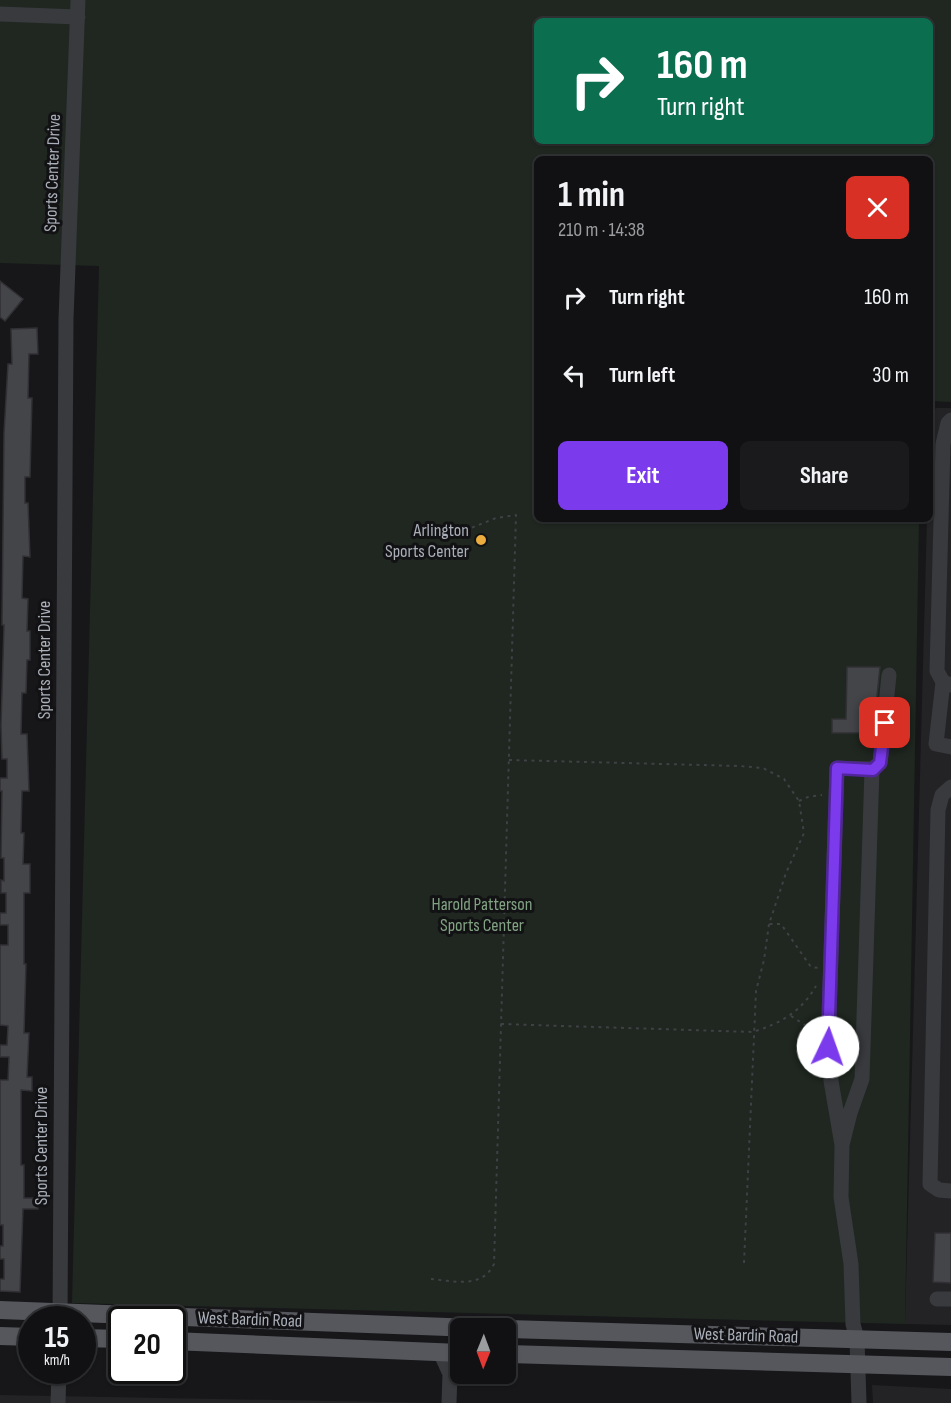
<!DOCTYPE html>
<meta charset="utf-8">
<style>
:root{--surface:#111113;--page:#1a1a1c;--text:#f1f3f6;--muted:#9c9da0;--line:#303133;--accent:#7c3aed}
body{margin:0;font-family:"Sofia Sans Condensed",sans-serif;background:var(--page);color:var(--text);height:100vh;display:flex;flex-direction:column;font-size:22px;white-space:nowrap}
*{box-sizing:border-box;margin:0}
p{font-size:20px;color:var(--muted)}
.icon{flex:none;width:33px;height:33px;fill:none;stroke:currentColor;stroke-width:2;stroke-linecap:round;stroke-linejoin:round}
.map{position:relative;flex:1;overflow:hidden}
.panel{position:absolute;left:534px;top:156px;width:399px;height:366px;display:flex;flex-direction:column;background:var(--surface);border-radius:9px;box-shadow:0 2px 4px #0004,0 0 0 2px var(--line)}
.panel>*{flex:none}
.banner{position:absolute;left:534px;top:18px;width:399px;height:126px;border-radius:9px;box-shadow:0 2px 4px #0004,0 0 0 2px var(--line);background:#0b6e4f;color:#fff;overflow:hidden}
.needle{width:39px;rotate:181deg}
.tools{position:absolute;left:450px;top:1318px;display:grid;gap:12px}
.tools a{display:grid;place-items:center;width:66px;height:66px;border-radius:9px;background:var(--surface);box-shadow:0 2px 4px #0004,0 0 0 2px var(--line);font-size:30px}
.speed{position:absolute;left:18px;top:1306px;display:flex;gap:12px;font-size:30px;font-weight:700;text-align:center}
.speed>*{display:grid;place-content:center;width:78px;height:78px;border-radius:50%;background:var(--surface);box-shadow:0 2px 4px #0004,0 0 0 2px var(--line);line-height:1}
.speed small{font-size:15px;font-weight:400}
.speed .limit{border:3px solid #111;border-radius:9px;background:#fff;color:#111}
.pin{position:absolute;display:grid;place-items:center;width:51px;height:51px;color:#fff;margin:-26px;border-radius:12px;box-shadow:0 3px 9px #0006}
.me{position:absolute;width:66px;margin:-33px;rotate:3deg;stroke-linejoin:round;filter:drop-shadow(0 0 4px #0008)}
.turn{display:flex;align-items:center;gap:21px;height:126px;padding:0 24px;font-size:27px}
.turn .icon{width:78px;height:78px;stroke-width:2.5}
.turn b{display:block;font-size:42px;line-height:51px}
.round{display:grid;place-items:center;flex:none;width:63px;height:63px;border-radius:9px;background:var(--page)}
.headline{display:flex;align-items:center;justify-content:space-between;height:102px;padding:0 24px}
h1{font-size:36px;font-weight:700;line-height:45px}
.button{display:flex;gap:12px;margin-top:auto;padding:12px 24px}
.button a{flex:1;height:69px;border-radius:9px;background:var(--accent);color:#fff;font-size:24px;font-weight:700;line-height:69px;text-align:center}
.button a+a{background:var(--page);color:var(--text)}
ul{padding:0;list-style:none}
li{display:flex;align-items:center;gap:18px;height:78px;padding:0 24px}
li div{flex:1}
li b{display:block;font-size:22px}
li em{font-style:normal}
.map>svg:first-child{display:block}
.built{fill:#232326}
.green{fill:#1f2720;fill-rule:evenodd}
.building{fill:#444549;stroke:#313135;stroke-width:1.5}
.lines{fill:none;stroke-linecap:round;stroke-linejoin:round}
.path{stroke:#3f4145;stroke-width:2;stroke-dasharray:3 4.5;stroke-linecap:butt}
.minor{stroke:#383a3e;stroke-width:15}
.major{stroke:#55575d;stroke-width:18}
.route-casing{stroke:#51269a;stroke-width:15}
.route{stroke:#7c3aed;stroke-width:10}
.poi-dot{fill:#ebad3e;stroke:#121214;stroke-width:2}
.labels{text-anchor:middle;stroke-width:6;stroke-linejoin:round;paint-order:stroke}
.street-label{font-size:18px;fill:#aaafb9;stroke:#121214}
.poi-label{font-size:18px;fill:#aaafb9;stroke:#121214;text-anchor:end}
.park-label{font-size:18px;fill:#82a383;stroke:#121214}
</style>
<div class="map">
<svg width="951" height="1403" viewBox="0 0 951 1403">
<rect width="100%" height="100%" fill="#171719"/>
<!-- built -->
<path class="built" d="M936,408H951V1325L905,1324L927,519H930V415Z
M872,1385L951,1389V1403H873Z
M0,1395L440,1403H0Z"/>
<!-- green -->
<path class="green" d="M0,0H951V402L930,401V159H537V519H919L905,1324L72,1303L99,266L0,263ZM537,21H930V141H537Z"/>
<!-- building -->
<path class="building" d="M0,281L23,299L5,321L0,317Z
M37,328L38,354H29L28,398H32L30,477H25V503H28L30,557L23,556L22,598L28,599L27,631H30V660H27L26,693H22L21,734H27L29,791H22L21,833H24L23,864H30V893H24V964H26L24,1033H29L27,1077H32V1091L21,1090V1165H24V1198H38V1209H23L20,1292L0,1291V1279H4V1259H0V1246H3V1225H0V1080H8L9,1057H0V1045H7L8,1026L0,1025V945H8V925H0V913H6V893H1V880L4,881V858H1L2,791H0V778H7V759H2L1,726L4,625H2L4,433L8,364H12L11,329Z
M847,667H880L874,725H871V733H832V719H846Z
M935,1233H951V1283L933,1282Z"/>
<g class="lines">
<!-- path -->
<path class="path" d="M509,760L740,766L763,768L784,779L799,801L804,833L786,873L769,924H781L811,967L819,968
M799,801L808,797L822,795
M791,1016L805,1025L815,1026
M501,1024L753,1032C781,1023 801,1012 816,986
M744,1263L756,991L764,960L769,924
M431,1279C454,1281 482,1289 494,1264L516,515L496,518L456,534"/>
<!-- minor -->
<path class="minor" d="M0,14L78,17
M951,420L948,423L943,444L937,671L943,682L951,685
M943,682L936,744L951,747
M872,769L880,763L889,675
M951,787L942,795L938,810L930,1184L939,1190L951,1191
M842,1145L831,1081L828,1047L837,768L872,769L862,1079L850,1113L842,1145L841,1197L851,1264L853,1324L857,1339L859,1403
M937,1299H951
M60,1320L66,319L78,0
M440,1352L450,1374L449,1403
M58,1403L59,1371"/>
<!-- major -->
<path class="major" d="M0,1310L501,1329
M506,1329L951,1342
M0,1336L32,1337
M82,1338L122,1339
M172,1341L460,1353
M506,1354L951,1367"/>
</g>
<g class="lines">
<!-- route casing -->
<g class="route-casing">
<path id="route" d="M828,1047L837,768L873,770L880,763L885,723"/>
</g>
<!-- route -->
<use href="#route" class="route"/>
</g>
<!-- markers -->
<circle class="poi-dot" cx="481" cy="540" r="6"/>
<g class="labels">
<!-- street labels -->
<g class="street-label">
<text transform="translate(52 173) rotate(-88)" y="6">Sports Center Drive</text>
<text transform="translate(44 660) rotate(-90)" y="6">Sports Center Drive</text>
<text transform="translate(41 1146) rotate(-90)" y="6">Sports Center Drive</text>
<text transform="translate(250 1319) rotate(2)" y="6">West Bardin Road</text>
<text transform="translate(746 1335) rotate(2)" y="6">West Bardin Road</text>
</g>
<!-- poi labels -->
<g class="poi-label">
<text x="469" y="536">Arlington<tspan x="469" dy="21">Sports Center</tspan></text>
</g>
<!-- park labels -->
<g class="park-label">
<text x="482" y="910">Harold Patterson<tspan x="482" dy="21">Sports Center</tspan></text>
</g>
</g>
</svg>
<div class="tools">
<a><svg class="needle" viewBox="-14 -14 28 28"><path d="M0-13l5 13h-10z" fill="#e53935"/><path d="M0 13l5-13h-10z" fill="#9c9da0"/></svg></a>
</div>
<div class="speed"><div>15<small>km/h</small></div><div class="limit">20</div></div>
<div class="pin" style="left:885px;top:723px;background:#d93025"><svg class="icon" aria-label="arrive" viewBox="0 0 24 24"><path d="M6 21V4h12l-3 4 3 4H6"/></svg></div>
<svg class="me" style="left:828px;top:1047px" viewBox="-20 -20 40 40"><circle r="19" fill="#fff"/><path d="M0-13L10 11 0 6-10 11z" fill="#7c3aed"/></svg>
<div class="banner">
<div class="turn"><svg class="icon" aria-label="right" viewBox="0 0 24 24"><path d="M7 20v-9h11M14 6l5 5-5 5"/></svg><div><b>160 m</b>Turn right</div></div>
</div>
<section class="panel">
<div class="headline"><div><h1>1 min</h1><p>210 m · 14:38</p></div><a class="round" style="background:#d93025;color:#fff"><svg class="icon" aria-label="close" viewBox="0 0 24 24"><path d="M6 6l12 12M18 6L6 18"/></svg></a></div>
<ul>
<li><svg class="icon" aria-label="right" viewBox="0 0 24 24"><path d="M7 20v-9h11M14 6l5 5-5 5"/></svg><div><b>Turn right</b></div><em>160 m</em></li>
<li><svg class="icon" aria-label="left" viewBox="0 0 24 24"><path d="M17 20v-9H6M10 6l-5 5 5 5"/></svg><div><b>Turn left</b></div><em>30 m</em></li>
</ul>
<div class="button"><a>Exit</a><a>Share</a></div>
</section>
</div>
